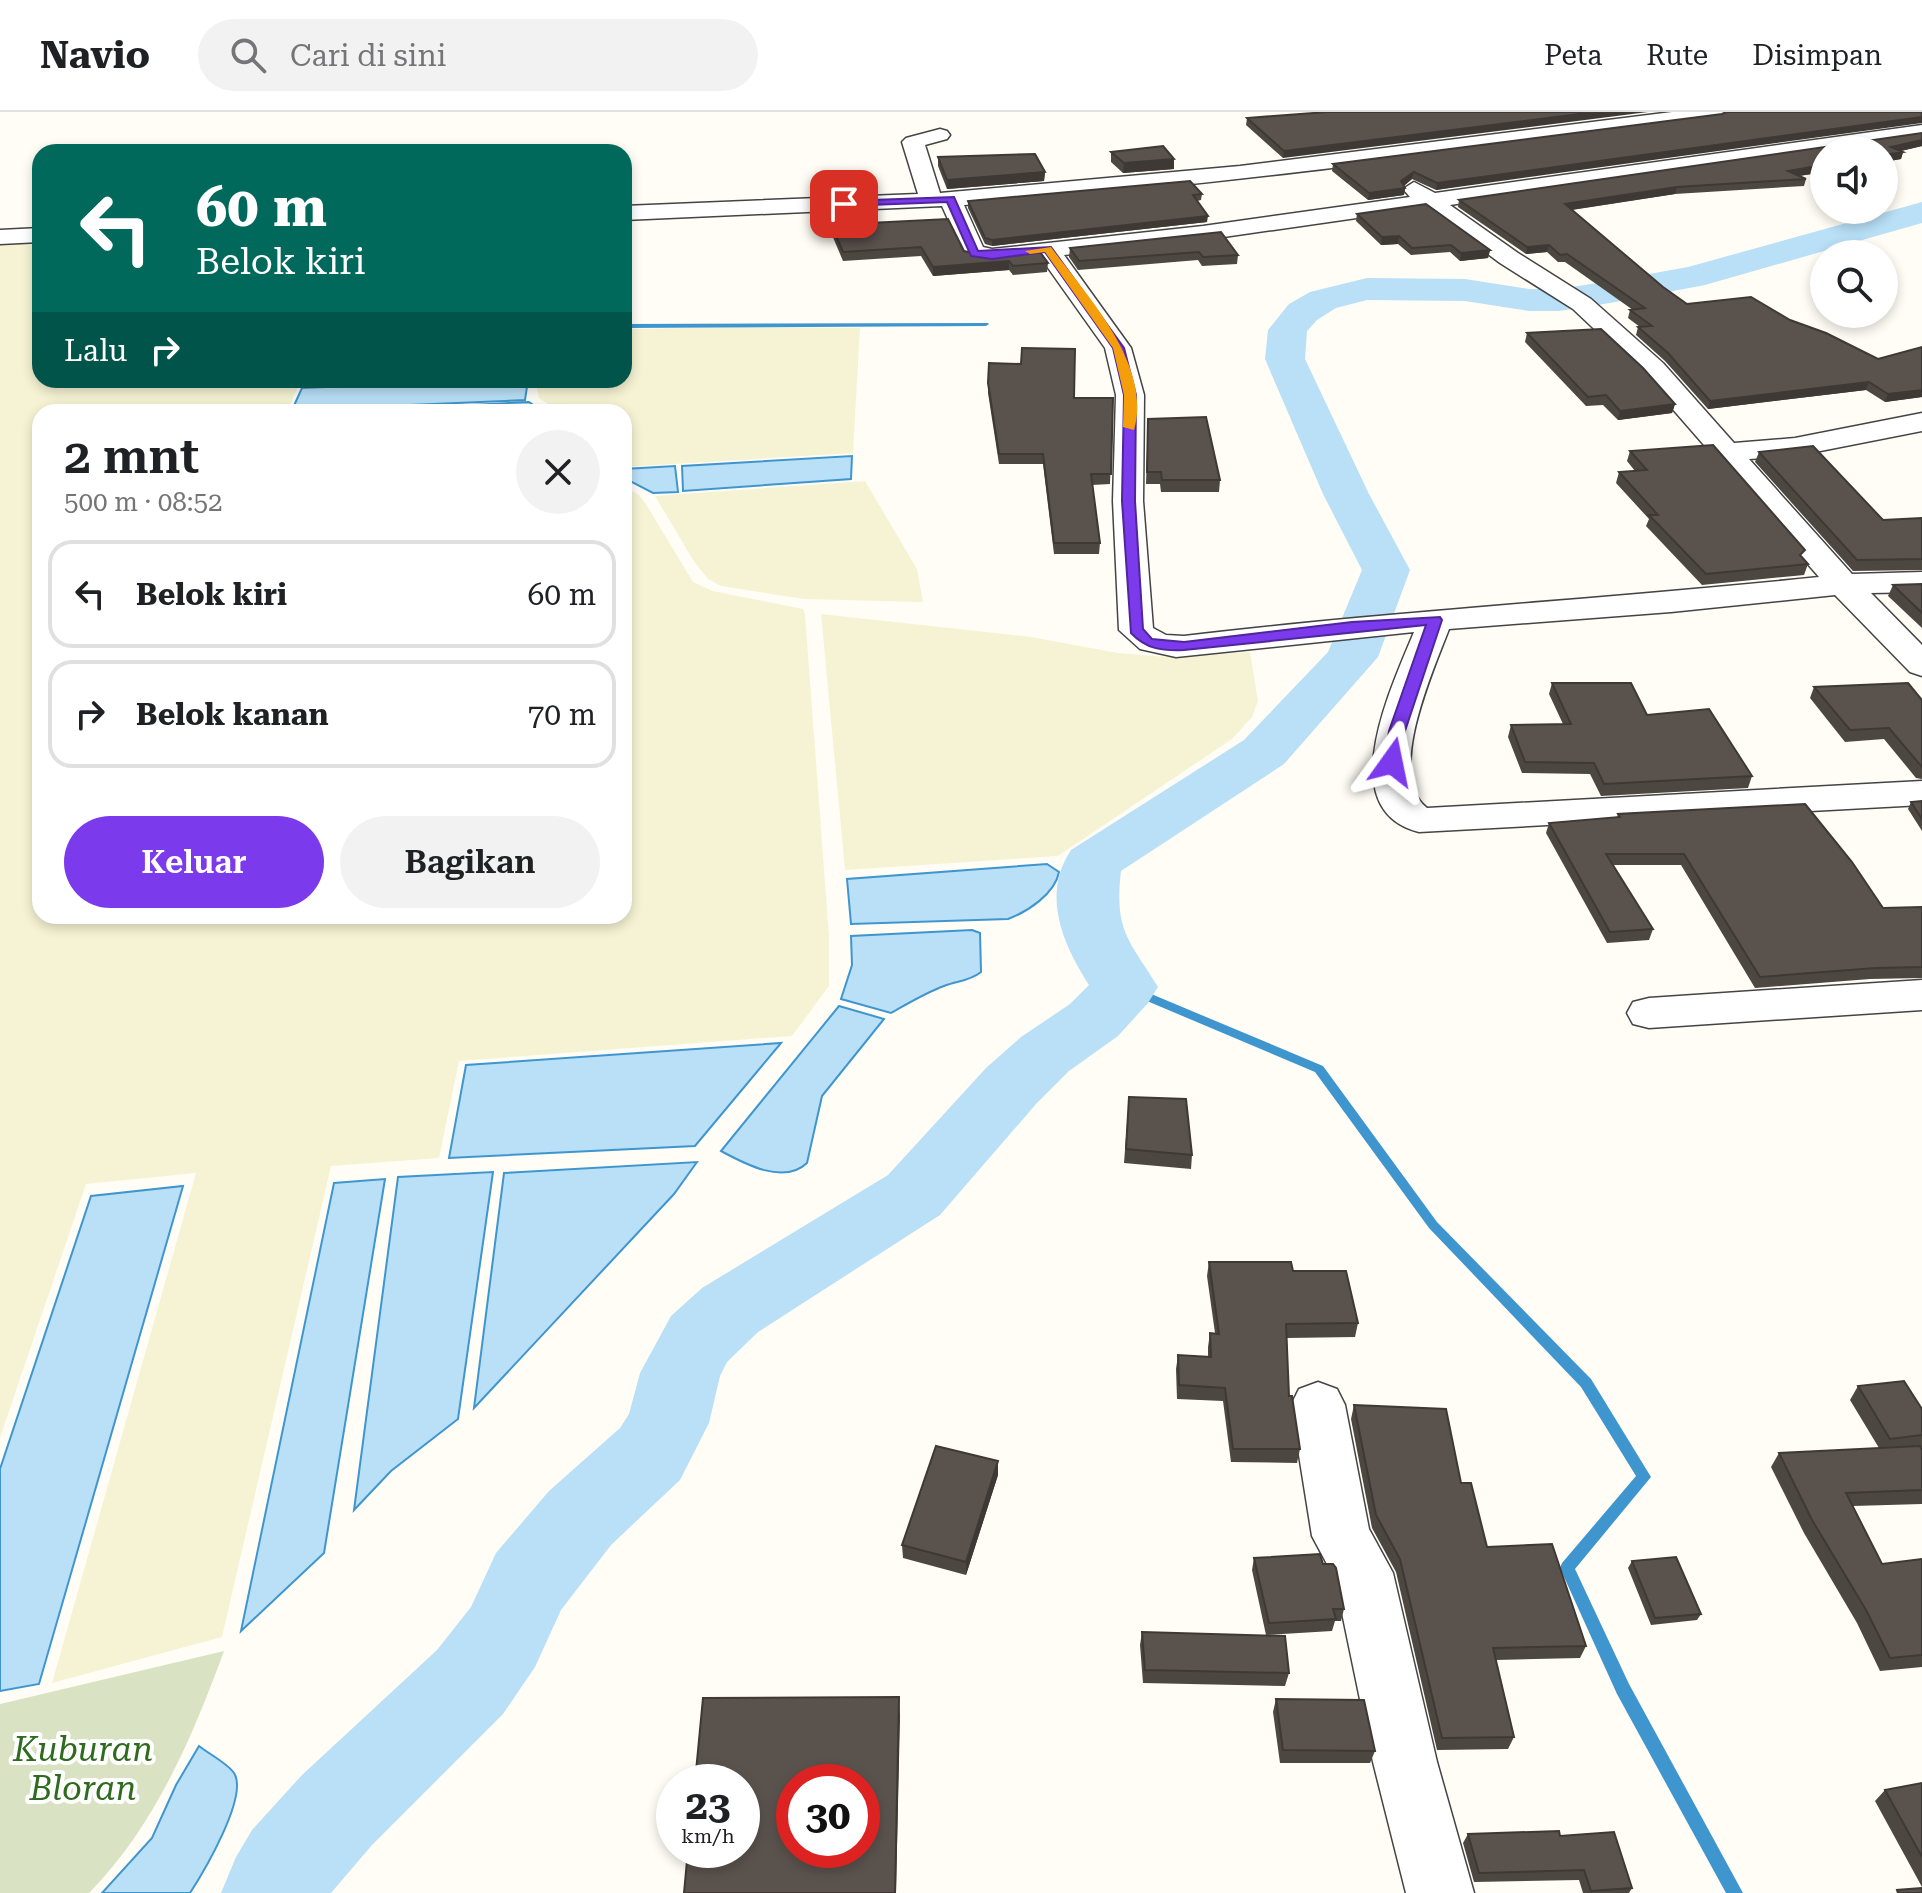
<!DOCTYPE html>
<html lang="id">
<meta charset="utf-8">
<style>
:root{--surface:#fff;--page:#f2f2f2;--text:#202124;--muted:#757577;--line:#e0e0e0;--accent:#7c3aed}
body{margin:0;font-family:"Roboto Serif",serif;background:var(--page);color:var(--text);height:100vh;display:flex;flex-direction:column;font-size:30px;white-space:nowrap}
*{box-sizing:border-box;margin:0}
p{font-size:26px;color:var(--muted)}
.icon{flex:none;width:44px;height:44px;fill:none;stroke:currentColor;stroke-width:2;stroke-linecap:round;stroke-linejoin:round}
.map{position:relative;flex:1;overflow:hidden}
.details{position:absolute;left:32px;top:292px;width:600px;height:520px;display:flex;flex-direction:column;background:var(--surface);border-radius:24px;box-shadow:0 4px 12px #0003}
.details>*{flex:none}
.guide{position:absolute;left:32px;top:32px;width:600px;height:244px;border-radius:24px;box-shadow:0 4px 12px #0003;background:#00695c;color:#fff;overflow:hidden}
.fabs{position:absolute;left:1810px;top:24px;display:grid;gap:16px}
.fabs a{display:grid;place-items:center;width:88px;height:88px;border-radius:50%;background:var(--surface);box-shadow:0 4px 12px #0003;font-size:40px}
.speed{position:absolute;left:656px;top:1652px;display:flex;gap:16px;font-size:40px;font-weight:700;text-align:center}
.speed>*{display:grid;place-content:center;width:104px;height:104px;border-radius:50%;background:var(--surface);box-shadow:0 4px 12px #0003;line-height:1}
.speed small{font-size:20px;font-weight:400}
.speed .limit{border:12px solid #d22;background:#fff;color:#111}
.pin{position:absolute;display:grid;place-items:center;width:68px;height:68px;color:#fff;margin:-34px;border-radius:16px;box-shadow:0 4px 12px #0006}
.me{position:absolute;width:88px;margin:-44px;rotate:12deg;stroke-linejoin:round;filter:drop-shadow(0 0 6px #0008)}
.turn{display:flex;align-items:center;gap:28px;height:168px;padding:0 32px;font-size:36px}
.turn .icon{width:104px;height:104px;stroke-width:2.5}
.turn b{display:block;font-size:56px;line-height:68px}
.then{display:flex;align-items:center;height:76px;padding:0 32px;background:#0003;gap:16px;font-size:30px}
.round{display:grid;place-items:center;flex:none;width:84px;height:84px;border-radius:42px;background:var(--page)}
.head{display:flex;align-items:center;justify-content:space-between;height:136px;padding:0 32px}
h1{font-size:48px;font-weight:600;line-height:60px}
.cta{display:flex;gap:16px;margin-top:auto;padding:16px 32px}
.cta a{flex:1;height:92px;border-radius:48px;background:var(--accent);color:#fff;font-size:32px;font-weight:600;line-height:92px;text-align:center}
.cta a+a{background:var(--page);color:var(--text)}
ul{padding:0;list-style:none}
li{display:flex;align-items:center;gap:24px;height:108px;margin:0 16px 12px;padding:0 16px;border:4px solid var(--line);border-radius:24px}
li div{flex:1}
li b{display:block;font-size:30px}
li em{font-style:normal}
header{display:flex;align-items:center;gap:48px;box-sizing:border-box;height:112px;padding:0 40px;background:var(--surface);border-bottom:2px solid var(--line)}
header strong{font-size:38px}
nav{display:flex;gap:44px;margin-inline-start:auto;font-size:28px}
.search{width:560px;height:72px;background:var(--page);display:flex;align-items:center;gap:20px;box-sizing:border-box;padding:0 28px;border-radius:44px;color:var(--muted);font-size:30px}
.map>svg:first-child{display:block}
.farmland{fill:#f6f3d4}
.cemetery{fill:#d9e3c4}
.water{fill:#b9e0f7;stroke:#3f96cf;stroke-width:2}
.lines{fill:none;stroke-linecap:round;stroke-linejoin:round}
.stream{fill:#3f96cf;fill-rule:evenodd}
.river{fill:#b9e0f7;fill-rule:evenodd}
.minor-casing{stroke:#444;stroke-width:3}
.minor{fill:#fff;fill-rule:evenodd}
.wall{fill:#4d4742}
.shaded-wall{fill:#3f3936}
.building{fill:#5a524d;stroke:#3f3936;stroke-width:2;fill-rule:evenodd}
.route{fill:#7c3aed;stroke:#51269a;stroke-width:2}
.slow{fill:#f59e0b}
.labels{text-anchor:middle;stroke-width:8;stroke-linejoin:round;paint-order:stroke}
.near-park-label{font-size:34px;font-style:italic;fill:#2f6b1f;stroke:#fff}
</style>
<header>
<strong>Navio</strong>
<div class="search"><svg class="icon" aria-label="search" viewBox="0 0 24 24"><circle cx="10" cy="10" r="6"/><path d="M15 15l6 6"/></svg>Cari di sini</div>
<nav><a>Peta</a><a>Rute</a><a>Disimpan</a></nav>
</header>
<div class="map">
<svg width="1922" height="1781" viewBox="0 0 1922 1781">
<rect width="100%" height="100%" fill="#fffdf5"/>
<!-- farmland -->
<path class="farmland" d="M40,126V268H399L299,272L287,300H40V804H624V375L639,383L646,392L693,470L713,479L803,497L805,502L829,824V874L792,924L459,949L439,1046L331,1054L222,1525L52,1571L196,1061L86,1072L0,1326V128Z
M740,215L860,216L853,341L624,355V300H560L539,286L537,277L540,268H624V220L630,217Z
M865,369L917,457L923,490L804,487L721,474L708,467L693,448L655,384Z
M821,502L1031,525L1118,541L1166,545L1250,540L1258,589L1252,605L1232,627L1058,744L845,758Z"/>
<!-- cemetery -->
<path class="cemetery" d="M224,1539C192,1626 155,1714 89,1781H0V1592Z"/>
<!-- water -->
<path class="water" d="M491,268H528L525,288L292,298L302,276Z
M529,290L544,300H338Z
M852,344L851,367L683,379L682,354Z
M675,354L678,380L653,381L624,366V357Z
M1047,752L1059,760C1055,782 1027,800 1008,807L851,812L847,767Z
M972,818L980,821L981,860C970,869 957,869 944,874C925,881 909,891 891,901L841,887L852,853L851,824Z
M839,894L884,907L822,984L807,1051C784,1073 745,1052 721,1039Z
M781,931L695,1034L449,1046L466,953Z
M697,1050L674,1082L474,1296L504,1061Z
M493,1060L458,1307L391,1359L354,1398L398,1065Z
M385,1067L324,1441L241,1519L334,1071Z
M183,1074L39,1572L0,1579V1357L91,1084Z
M199,1634C209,1642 227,1651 234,1661C249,1684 203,1761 190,1781H102L152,1726L176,1673Z"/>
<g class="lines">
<!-- stream -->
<path class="stream" d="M988,211L989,212L986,214L624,216V212Z
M1125,871L1323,954L1437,1110L1591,1267L1651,1365L1575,1457L1629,1572L1743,1781H1726L1617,1582L1560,1456L1562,1451L1636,1364L1581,1275L1429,1116L1315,960L1121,878L1120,875L1121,872Z"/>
<!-- river -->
<path class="river" d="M1922,90V111L1705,173L1610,191L1559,199H1529L1465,189L1367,188L1336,196L1317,208L1307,219L1305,247L1369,382L1410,458L1378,545L1284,652L1121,759C1114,819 1129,828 1158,875L1148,891L1118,924L1069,959L1036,992L940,1103L758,1220L727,1250L720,1264L709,1311L680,1368L611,1433L561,1498L535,1555L503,1602L372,1733L331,1781H221L236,1745L252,1718L302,1663L437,1538L471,1495L496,1441L549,1379L620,1316L629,1302L640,1261L671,1204L702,1176L888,1063L986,956L1021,925L1070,892L1089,873C1063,832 1041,783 1071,738L1244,628L1328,540L1362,458L1323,382L1265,247L1268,218L1289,192L1310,180L1367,166L1465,167L1529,177H1559L1610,169L1688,155Z"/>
<!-- minor casing -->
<g class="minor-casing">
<path id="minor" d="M1672,0H1730L1720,6C1468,39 1217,74 964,93L983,135L992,137L1203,114L1410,85L1403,77L1414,70L1435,81L1922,13V25L1450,93L1518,141L1591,187L1663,251L1734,331L1795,326L1922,301V319L1795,344L1749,347L1852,462L1922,460V480L1871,481L1922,533V564L1910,560L1835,483L1671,500L1449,517C1434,557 1385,663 1427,696L1922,669V693L1419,720C1331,698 1393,572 1414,520L1176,545L1140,537L1119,518L1113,389L1116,283L1105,236L1041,146L992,151L965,145L942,94L624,108V94L918,82L902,30L906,26L940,17L947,19L950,23L947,27L925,33L940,81L1240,54ZM1426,96L1500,151L1573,197L1643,263L1819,465C1607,487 1395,499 1184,524L1166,523L1153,516L1143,389L1144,283L1131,236L1064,143L1203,128Z
M40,116V130L0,132V118Z
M1922,868V898L1649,916L1633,912L1627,901L1633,890L1649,886Z
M1318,1270L1337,1277L1345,1293L1369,1417L1393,1461L1437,1650L1474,1781H1406L1373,1650L1335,1467L1312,1424L1291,1293L1299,1277Z"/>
</g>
<!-- minor -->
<use href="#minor" class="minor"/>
</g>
<!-- wall -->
<path class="wall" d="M1327,0L1283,46L1246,13L1247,6Z
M1922,0L1436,78L1412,67L1404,74L1405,76L1404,83L1368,88L1332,59L1333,52L1722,2Z
M1922,21V34L1901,39L1903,40L1901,47L1884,50V38L1824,60L1799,64L1806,67L1804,74L1675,82L1572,98L1663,175L1687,192L1790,208L1878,247L1922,235V285L1885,290L1866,278L1708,297L1665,249L1636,223L1638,215H1640L1628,206L1630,198H1633L1565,150H1558L1547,140L1526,142L1458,95L1459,88Z
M1111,40L1174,47V57L1123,61L1111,50Z
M938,45L1045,60L1044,69L947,77L938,54Z
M1202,82L1201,88L1197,89L1207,110L992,134L985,132L968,96V89Z
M824,96L964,139L992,145L1048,151L1047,160L1013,163L1009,158L933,164L921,144L843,149L824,104Z
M1357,102L1490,138L1488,146L1460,149L1450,140L1411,143L1398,132L1381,133L1356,109Z
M1221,120L1238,143L1237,152L1202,154L1198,148L1078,158L1069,145L1070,136Z
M1527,221L1675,292L1672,301L1618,308L1603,293L1586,294L1525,230Z
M989,251L1074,286L1113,288L1110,372L1092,373L1100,431L1099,442H1054L1043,352H999L988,281Z
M1148,307L1220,368L1219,380H1161L1160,372H1146Z
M1630,339L1802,445L1808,452L1804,463L1702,473L1646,414L1649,407L1616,371L1619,360L1635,359L1627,349Z
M1759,340L1883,408L1922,406V458L1853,459L1755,350Z
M1922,472V516L1888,484L1893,473Z
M1552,571L1647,603L1752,664L1748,676L1601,684L1590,662L1522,661L1508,625L1511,613L1563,612L1549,582Z
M1814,575L1922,588V667L1916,666L1884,627L1845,630L1810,586Z
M1922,689V719L1908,697L1911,690Z
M1618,702L1883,796L1922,795V866L1870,867L1755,876L1681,753H1613L1653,817L1649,828L1607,831L1546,721L1549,711L1617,705Z
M1129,985L1192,1043L1191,1057L1124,1051Z
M1209,1150L1293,1159L1358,1211L1355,1225L1287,1226L1289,1284L1300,1337L1297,1351L1231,1350L1223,1289L1177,1287L1176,1257L1178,1243L1208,1245V1235L1210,1221H1215L1207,1164Z
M1858,1274L1922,1297V1335L1921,1336L1922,1338V1392L1853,1394L1882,1452L1922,1447V1555L1880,1559L1857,1511L1804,1421L1771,1355L1779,1341L1879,1336L1850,1288Z
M1354,1293L1461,1371L1487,1435L1586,1534L1580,1546L1496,1548L1514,1625L1508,1637L1437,1638L1396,1460L1372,1416L1351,1307Z
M998,1363L966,1463L903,1446L902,1433Z
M1254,1446L1323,1452L1344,1497L1341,1509H1335L1332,1519L1266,1523L1252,1458Z
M1632,1449L1701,1502L1697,1508L1651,1513L1628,1456Z
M1142,1520L1289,1561L1285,1574L1143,1571L1140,1533Z
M1276,1587L1375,1639L1370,1651H1280L1273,1600Z
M1922,1671V1775L1875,1689L1885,1678Z
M1468,1722L1560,1724L1632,1776L1629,1781H1583L1579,1768L1474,1770L1463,1731Z"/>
<!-- shaded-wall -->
<path class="shaded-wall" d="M1595,0H1648L1283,46L1284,39Z
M1922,5V11L1436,78L1437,71Z
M1922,28V34L1888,42L1891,35Z
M1903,40L1901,47L1884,50V43Z
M1174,47V57L1123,61L1124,51Z
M1824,53V60L1786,66L1788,59Z
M1045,60L1044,69L947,77V68Z
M1414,60L1412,67L1401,76H1405L1404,83L1368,88L1369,81L1401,69Z
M1677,75L1675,82L1563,99L1565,92Z
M1208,104L1207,110L992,134V128Z
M1399,124L1398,132L1381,133L1382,125Z
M1549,133L1547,140L1526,142L1527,135Z
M1490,138L1488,146L1460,149L1461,141Z
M1009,149V158L933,164V155Z
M1869,270L1866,278L1708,297L1710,289Z
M1922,278V285L1885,290L1888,282Z
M1675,292L1672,301L1618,308L1620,299Z
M998,1349V1363L966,1463V1450Z
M899,1585L900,1604L896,1781H895Z"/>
<!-- building -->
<path class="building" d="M1327,0H1595L1284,39L1247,6Z
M1726,0H1922V5L1437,71L1414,60L1401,69L1405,76L1369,81L1333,52L1722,2Z
M1922,21V28L1891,35L1903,40L1884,43V38H1824V53L1788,59L1806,67L1677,75L1565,92L1663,175L1687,192L1751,185L1790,208L1826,221L1878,247L1922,235V278L1888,282L1869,270L1710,289L1668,241L1638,215L1652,214L1630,198L1645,196L1567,142L1560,143L1549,133L1527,135L1459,88Z
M1163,34L1174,47L1124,51L1111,40Z
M1035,42L1045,60L947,68L938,45Z
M1190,69L1202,82L1193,83L1208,104L992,128L985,126L968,89Z
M1426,92L1490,138L1461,141L1451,133L1412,136L1399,124L1382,125L1357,102Z
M857,94L862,108L869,111L948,107L964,139L992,145L1040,140L1048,151L1013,154L1009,149L933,155L921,135L843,140L824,96Z
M1221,120L1238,143L1203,145L1199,140L1079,149L1070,136Z
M1601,217L1643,256L1675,292L1620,299L1606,283L1588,285L1527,221Z
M1022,236L1075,237L1074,286H1113L1111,362H1091L1100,431H1054L1043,342H999L988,271L989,251L1021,252Z
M1206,305L1220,368H1162L1161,360H1147L1148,307Z
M1713,333L1805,438L1800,443L1808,452L1706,462L1649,403H1658L1619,360L1647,358L1630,339Z
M1813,334L1883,408L1922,406V447L1857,448L1759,340Z
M1922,472V501L1893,473Z
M1552,571H1631L1647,603L1709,597L1752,664L1604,672L1594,651L1525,650L1511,613L1571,612Z
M1908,571L1922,588V655L1889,616L1850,618L1814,575Z
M1922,689V707L1911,690Z
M1805,692L1852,750L1883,796L1922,795V855L1875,856L1760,865L1684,742H1606L1653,817L1610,820L1549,711L1620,705L1618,702Z
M1129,985L1186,987L1192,1043L1126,1037Z
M1209,1150H1291L1293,1159H1346L1358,1211L1286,1212L1289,1284H1292L1300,1337H1233L1225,1276L1179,1273L1178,1243L1211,1245L1210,1221L1219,1222Z
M1904,1269L1922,1297V1323L1890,1327L1858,1274Z
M1354,1293L1446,1297L1461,1371H1471L1487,1435L1552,1432L1586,1534L1493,1536L1514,1625L1442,1626L1400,1447L1376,1403Z
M936,1334L998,1349L966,1450L902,1433Z
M1920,1334L1922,1338V1378L1846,1381L1882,1452L1922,1447V1543L1890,1546L1866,1498L1812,1408L1779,1341Z
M1320,1442L1323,1452H1333L1336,1456L1344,1497H1333L1336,1507L1269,1511L1254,1446Z
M1676,1445L1701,1502L1655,1506L1632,1449Z
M1142,1520L1285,1524L1289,1561L1145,1558Z
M899,1585L895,1781H684L688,1738H742V1670H695L703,1586ZM794,1670H862V1738H794Z
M1276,1587L1364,1588L1375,1639L1283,1638Z
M1922,1671V1745L1885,1678Z
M1559,1719L1560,1724L1614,1720L1632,1776L1591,1779L1584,1758L1479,1761L1468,1722Z
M1922,1776V1781H1898L1897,1778Z"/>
<!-- route -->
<path class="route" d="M954,85L978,139L1051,135L1124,236L1136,283L1135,389L1143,517L1152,527L1184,530L1352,510L1440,505L1442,508L1405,619L1397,653H1386L1384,650L1389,619L1426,513L1184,538C1162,539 1146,537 1131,521L1122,389L1124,283L1113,236L1045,140L992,147L971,144L947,90L844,94L839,92L844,89Z"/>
<!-- slow -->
<path class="slow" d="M1051,135C1086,183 1153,253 1134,318L1123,315L1124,283L1113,236L1045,140L1030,142L1025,139Z"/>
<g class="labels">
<!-- near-park labels -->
<g class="near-park-label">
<text x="83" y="1649">Kuburan<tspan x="83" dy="39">Bloran</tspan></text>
</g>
</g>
</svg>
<div class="fabs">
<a><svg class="icon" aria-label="sound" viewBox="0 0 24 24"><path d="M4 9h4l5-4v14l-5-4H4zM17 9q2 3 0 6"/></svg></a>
<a><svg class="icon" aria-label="search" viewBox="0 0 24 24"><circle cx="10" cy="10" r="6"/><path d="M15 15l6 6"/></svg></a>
</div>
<div class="speed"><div>23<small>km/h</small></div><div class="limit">30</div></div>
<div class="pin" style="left:844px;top:92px;background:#d93025"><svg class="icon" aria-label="arrive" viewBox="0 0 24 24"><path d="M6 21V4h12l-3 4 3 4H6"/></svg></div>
<svg class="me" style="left:1392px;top:650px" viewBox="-20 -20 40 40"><path d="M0-17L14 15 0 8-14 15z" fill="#7c3aed" stroke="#fff" stroke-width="4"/></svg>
<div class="guide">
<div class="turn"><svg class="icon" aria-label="left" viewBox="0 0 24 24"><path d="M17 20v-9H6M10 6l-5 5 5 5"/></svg><div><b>60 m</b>Belok kiri</div></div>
<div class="then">Lalu<svg class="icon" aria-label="right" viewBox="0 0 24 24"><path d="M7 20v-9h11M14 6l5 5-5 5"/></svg></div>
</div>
<section class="details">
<div class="head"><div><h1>2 mnt</h1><p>500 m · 08:52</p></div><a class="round"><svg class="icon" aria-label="close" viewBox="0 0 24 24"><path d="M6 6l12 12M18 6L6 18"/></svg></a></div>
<ul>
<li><svg class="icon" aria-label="left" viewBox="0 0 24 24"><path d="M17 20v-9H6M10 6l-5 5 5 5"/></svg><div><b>Belok kiri</b></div><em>60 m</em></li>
<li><svg class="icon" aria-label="right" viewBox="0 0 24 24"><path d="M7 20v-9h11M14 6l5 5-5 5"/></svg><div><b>Belok kanan</b></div><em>70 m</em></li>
</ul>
<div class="cta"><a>Keluar</a><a>Bagikan</a></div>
</section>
</div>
